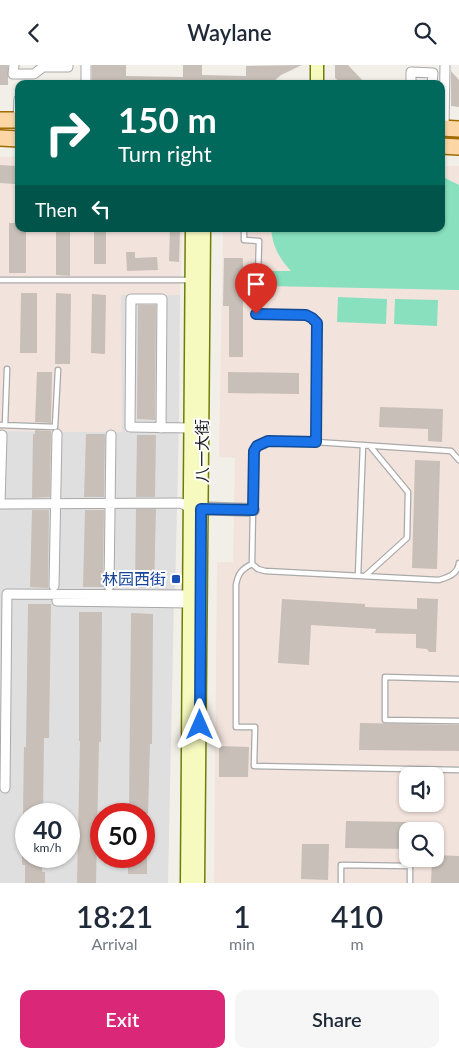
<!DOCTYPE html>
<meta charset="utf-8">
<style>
:root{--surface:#fff;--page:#f6f6f7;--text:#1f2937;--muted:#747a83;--accent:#db2777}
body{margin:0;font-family:Lato,"Noto Sans SC",sans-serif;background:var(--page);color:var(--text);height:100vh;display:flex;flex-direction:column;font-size:19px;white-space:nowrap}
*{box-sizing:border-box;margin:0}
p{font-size:16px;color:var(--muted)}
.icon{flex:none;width:28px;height:28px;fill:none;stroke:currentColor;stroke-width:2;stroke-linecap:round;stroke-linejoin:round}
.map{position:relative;height:818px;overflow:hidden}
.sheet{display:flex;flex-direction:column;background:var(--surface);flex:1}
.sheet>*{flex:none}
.banner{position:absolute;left:15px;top:15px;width:430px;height:152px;border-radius:10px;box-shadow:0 1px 4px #0004;background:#00695c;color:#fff;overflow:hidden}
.controls{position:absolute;left:399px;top:702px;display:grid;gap:10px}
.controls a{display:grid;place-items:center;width:45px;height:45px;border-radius:10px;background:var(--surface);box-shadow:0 1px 4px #0004;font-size:25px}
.speed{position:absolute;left:15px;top:738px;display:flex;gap:10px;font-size:25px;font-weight:700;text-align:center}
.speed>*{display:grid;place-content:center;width:65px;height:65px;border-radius:50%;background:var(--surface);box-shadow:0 1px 4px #0004;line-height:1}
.speed small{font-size:12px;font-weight:400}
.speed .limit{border:8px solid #d22;background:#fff;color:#111}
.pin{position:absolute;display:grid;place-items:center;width:42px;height:42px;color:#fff;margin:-51px -21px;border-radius:50% 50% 50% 0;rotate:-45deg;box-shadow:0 0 5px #0007}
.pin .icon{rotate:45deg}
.me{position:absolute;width:55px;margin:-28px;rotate:0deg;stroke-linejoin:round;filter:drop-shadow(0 0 4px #0008)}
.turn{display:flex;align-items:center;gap:18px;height:105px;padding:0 20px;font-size:22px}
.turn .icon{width:65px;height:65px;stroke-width:2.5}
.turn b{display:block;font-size:35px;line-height:42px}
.then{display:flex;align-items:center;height:48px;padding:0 20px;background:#0003;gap:10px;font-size:19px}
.eta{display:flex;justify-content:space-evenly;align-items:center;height:85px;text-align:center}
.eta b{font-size:30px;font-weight:600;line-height:35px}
.cta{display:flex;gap:10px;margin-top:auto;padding:10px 20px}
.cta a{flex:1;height:58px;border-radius:10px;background:var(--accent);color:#fff;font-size:20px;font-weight:600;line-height:58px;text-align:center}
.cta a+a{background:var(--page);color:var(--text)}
header{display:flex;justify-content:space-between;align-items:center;height:65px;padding:0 20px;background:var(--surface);font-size:22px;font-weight:600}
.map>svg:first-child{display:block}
.residential{fill:#e0dfdf;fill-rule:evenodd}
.military{fill:#f3e3dd;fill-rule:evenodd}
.pitch{fill:#88e0be}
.building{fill:#c7bfb8}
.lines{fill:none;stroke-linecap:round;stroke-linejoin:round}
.service-casing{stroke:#a9a9a9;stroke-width:7}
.minor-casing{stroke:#a9a9a9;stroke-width:11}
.tertiary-casing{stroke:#a9a9a9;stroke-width:14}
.secondary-casing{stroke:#707d05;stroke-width:15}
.primary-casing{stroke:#a06b00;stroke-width:18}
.service{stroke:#fff;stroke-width:4.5}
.minor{stroke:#fff;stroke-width:9}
.tertiary{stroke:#fff;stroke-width:11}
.secondary{stroke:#f7fabf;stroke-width:12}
.primary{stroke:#fcd6a4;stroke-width:15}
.route-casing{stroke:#114b97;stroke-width:12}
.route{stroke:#1a73e8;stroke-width:9}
.transit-dot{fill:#1a4fb4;stroke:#fff;stroke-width:2}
.labels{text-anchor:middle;stroke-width:4;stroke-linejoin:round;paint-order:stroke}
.street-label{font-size:16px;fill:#222;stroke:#fff}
.transit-label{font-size:16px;fill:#164399;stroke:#fff;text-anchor:end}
</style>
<header><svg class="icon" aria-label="back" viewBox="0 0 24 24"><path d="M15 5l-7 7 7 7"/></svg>Waylane<svg class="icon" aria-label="search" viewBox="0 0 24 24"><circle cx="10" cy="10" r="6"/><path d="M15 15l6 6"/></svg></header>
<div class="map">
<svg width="459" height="818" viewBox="0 0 459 818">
<rect width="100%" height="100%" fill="#f2efe9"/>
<!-- residential -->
<path class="residential" d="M121,229L180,230L179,363L175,527L25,524L24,532L174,533L168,818H0V366L121,367ZM26,749H69V791H26ZM101,749H144V791H101Z"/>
<!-- military -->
<path class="military" d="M0,92H19V164H182L180,230H121L122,367L0,366Z
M441,101H459V818H214L217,497H233L235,393L219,392L223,164H441ZM408,711H435V739H408ZM408,766H435V794H408Z"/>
<!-- pitch -->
<path class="pitch" d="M441,111L459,120V225L267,221L268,206H291C279,193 273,182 271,164H441Z
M338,232L387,234L386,259L337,257Z
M395,234L438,235L437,261L394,259Z"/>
<!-- building -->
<path class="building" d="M0,0H8V20H0Z
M92,0H126V11L183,12V0H202V10L246,11V1L302,0L281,10L271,19H92Z
M335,0H348L366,19H342L335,13Z
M451,6L459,15V42L451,41Z
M0,100L16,101L15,119L0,118Z
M9,158H19V164H26V208H9Z
M56,164H70V211L56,210Z
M94,164H106V199H94Z
M170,164H180L179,197L169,196Z
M126,187H135V193L157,192L158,205L127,206Z
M224,193H243V292H229V241H223Z
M21,228H37V288H20Z
M56,228L71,229L70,299H55Z
M92,229L106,230L105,289L91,288Z
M138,240H156L155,355L137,354Z
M37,307H52L51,358L35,357Z
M228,307L299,308V329L228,328Z
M380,342L443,344L442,377L428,376V364L379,362Z
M35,365L51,366L50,432L32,433L33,369H35Z
M86,369H105L104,432H84Z
M137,370H156L155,432H136Z
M415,395L440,396L437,504L412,503Z
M136,444H156L154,523H135Z
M32,445H49L48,523L30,522Z
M85,445H104L103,522H83Z
M417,533L438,534L436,587H429L427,584L416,583V569L375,568L376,564L311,560L309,600L278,598L282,534L365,539V542L417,544Z
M28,539H51L49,673H44L43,749H23L24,682H26Z
M79,547H102L101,677H99L96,818H77L80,676H79Z
M131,548L153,549L152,679H150L148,749H129Z
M360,658L459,660V686L359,685Z
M219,681L249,682L248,712H219Z
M346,756L408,757V784L345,783Z
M302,779H329L328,815L301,814Z
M435,790L459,791V818H431L432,794H435Z
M22,791H43L42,807H45V818H25V800H22Z
M128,791H147V809H128Z"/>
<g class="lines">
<!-- service casing -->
<g class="service-casing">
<path id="service" d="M244,164V175L259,176L257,249L306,250L312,253L317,258L316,377
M0,215H189
M0,360L55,362L58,305
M5,360L7,304
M252,499C242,504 238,508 236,520V662H255L254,701L459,705
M252,499L254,387C257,380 261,378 268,376L316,377L451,386L459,395
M252,499L258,504L265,506L439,515C448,512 458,509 459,498
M358,511L363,380
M365,511L407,473L408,427L370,381
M459,614L385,612V655L459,656
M341,818V800L410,801V818"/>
</g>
<!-- minor casing -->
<g class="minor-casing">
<path id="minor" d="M14,0L13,9H34L43,2H68V0
M86,0V19
M411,19V7L433,8L432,19
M18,55L19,34
M444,63L445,0
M161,363L162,234H131L130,362L190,363
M0,439L181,438L190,443
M0,439L2,370
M54,521L57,369
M109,521L111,370
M57,536L189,538
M5,723L7,529L189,530"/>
</g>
<!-- tertiary casing -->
<g class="tertiary-casing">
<path id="tertiary" d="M193,443L253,445"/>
</g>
<!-- secondary casing -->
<g class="secondary-casing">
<path id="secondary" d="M317,0V19
M187,818L192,164
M198,818L204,164"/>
</g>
<!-- primary casing -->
<g class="primary-casing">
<path id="primary" d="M0,55H19
M441,63L459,64
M0,73L19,74
M441,81L459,82"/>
</g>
<!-- service -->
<use href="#service" class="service"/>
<!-- minor -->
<use href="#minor" class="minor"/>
<!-- tertiary -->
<use href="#tertiary" class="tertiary"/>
<!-- secondary -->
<use href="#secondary" class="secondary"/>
<!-- primary -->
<use href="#primary" class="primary"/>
</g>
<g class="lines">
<!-- route casing -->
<g class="route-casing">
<path id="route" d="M200,660L201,444L253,445L254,386L257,381L268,376L316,377L317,258L312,253L306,250L256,249"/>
</g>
<!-- route -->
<use href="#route" class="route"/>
</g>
<!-- markers -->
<rect class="transit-dot" x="171" y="509" width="10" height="10" rx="2.5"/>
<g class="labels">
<!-- street labels -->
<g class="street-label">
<text transform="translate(202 386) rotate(-90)" y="6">八一大街</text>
</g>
<!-- transit labels -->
<g class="transit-label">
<text x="166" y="520">林园西街</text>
</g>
</g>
</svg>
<div class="controls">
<a><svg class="icon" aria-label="sound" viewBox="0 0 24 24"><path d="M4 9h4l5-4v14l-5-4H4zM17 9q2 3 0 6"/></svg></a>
<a><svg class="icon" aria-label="search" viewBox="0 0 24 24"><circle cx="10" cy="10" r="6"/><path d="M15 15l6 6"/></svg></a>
</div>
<div class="speed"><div>40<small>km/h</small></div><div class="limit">50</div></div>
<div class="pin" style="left:256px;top:249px;background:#d93025"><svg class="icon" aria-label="arrive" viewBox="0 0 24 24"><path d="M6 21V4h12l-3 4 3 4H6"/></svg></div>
<svg class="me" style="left:200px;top:660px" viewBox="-20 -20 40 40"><path d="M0-17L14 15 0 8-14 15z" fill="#1a73e8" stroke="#fff" stroke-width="4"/></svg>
<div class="banner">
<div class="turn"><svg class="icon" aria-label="right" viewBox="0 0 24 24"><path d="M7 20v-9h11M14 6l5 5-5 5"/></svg><div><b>150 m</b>Turn right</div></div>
<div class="then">Then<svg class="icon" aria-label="left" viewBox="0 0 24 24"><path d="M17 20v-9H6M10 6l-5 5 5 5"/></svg></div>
</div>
</div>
<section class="sheet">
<div class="eta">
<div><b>18:21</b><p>Arrival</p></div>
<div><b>1</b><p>min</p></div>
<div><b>410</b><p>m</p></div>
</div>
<div class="cta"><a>Exit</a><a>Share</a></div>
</section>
